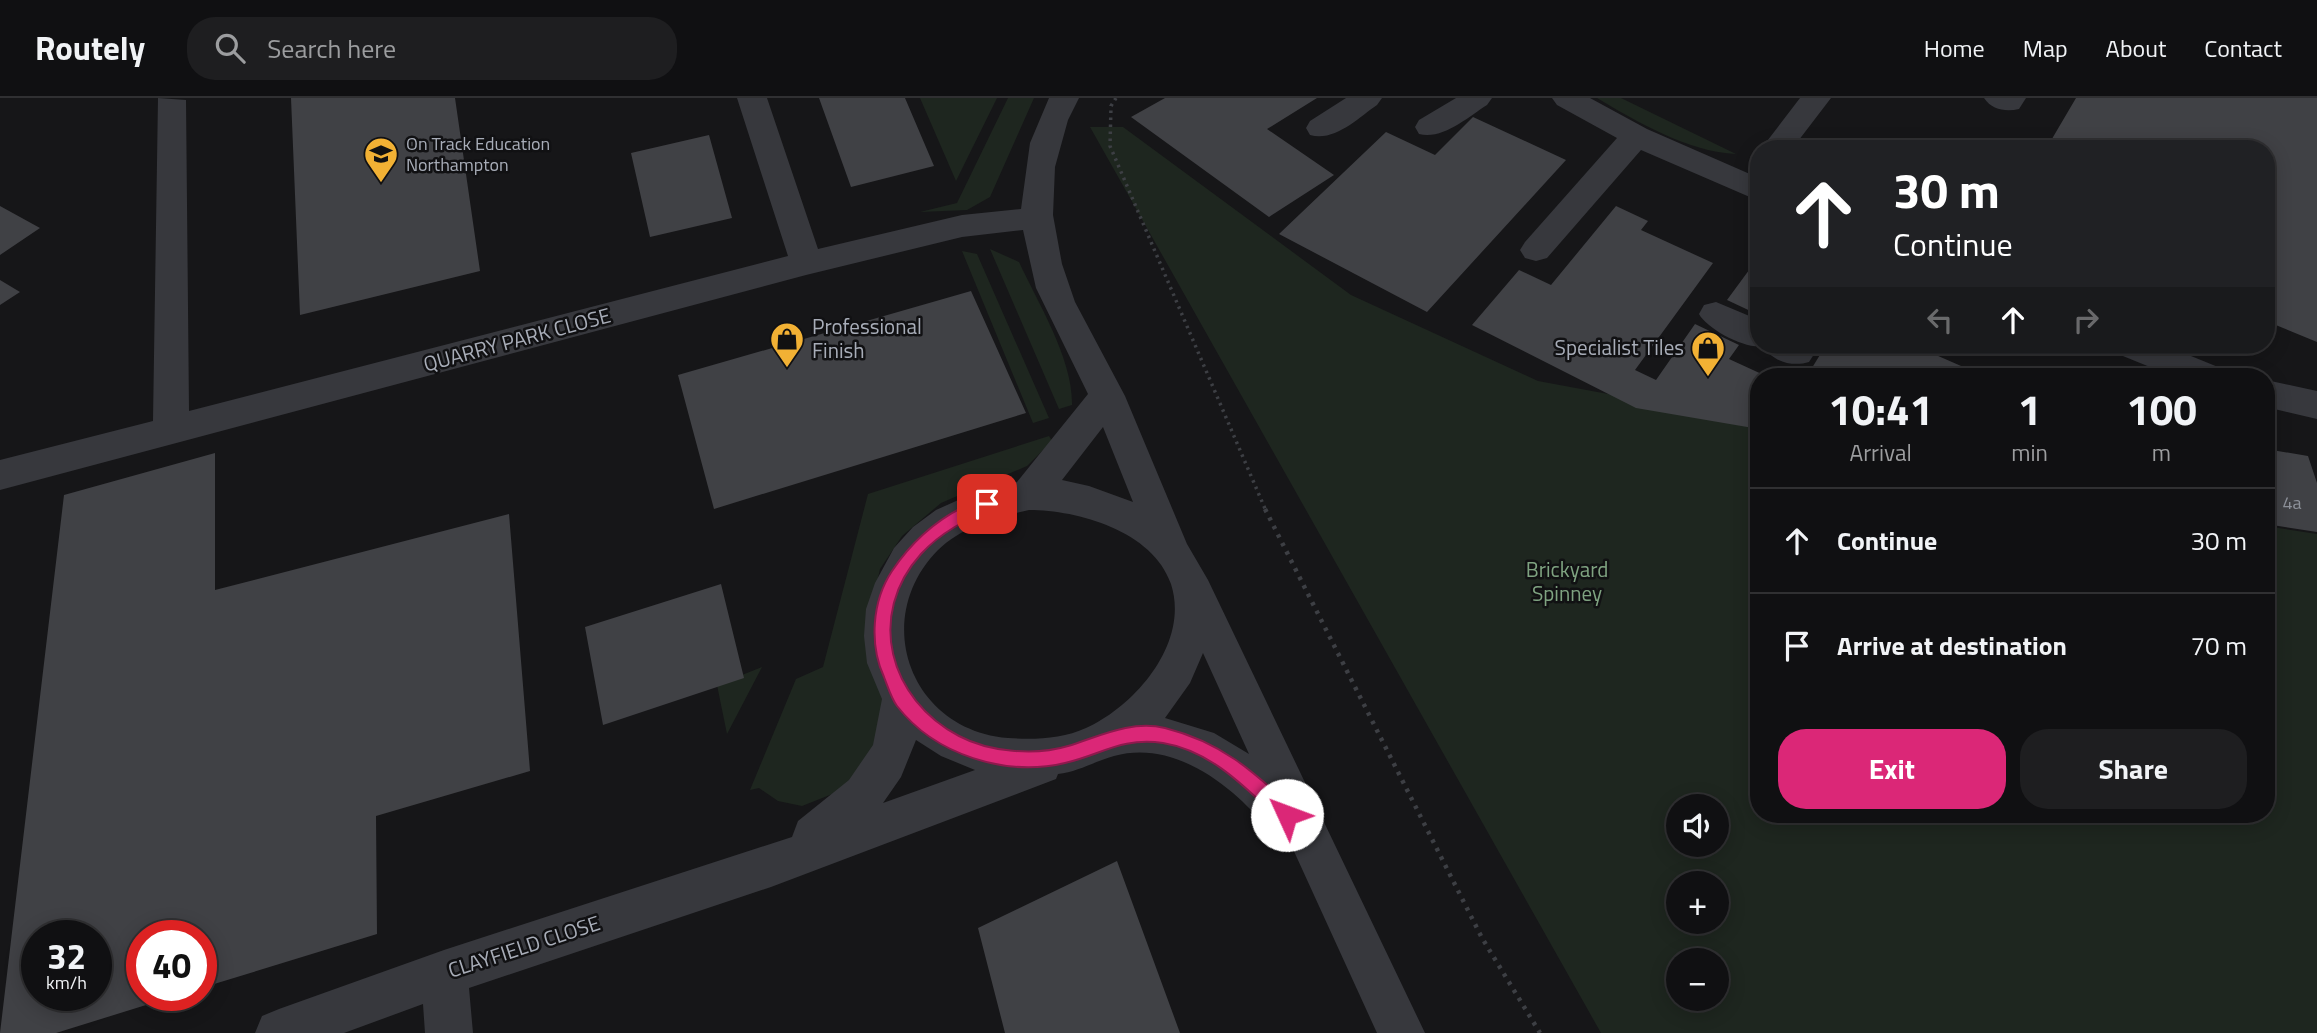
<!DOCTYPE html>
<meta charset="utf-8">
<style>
:root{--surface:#101012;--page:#1e1e20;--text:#f1f3f6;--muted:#9c9d9f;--line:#303032;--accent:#db2777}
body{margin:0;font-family:"Titillium Web",sans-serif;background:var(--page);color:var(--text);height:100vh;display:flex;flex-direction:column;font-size:26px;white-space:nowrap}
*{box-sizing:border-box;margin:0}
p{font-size:23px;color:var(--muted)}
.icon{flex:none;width:38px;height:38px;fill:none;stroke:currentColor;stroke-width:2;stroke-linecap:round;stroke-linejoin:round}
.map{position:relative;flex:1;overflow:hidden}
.details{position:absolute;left:1750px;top:270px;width:525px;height:455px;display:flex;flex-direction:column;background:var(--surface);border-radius:28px;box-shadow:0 4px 18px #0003,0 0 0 2px var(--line)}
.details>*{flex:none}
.top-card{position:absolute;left:1750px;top:42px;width:525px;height:214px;border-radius:28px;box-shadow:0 4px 18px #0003,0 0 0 2px var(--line);background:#202124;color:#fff;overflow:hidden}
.tools{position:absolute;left:1666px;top:696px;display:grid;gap:14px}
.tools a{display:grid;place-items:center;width:63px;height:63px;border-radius:50%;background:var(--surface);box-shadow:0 4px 18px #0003,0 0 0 2px var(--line);font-size:35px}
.speed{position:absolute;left:21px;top:822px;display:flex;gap:14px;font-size:35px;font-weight:700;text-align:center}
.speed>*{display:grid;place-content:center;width:91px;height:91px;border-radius:50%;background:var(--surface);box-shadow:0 4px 18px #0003,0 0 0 2px var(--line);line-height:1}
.speed small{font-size:18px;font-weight:400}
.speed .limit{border:10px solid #d22;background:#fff;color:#111}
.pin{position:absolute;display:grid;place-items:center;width:60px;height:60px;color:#fff;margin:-30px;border-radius:14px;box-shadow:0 4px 10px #0006}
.me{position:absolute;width:77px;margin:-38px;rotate:313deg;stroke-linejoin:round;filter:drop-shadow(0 0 5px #0008)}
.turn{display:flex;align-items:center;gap:24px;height:147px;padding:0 28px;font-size:32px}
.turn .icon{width:91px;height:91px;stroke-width:2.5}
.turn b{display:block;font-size:49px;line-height:60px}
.lanes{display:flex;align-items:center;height:66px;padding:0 28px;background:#0003;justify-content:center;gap:35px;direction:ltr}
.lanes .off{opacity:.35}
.eta{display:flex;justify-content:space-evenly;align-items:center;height:119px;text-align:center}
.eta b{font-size:42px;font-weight:700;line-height:49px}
.cta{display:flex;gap:14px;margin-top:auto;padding:14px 28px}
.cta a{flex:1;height:80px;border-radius:28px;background:var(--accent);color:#fff;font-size:28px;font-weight:700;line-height:80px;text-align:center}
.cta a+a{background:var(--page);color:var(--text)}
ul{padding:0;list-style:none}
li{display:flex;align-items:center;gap:21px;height:105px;padding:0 28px;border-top:2px solid var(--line)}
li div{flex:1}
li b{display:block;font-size:26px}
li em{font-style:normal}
header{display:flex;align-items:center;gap:42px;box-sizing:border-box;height:98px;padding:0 35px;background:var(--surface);border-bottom:2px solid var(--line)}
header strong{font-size:33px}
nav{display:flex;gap:38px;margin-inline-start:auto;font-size:24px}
.search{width:490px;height:63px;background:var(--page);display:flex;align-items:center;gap:18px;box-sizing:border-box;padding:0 24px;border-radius:28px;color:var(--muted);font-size:26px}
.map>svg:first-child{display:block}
.green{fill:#1e261f;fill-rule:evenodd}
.building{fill:#404145;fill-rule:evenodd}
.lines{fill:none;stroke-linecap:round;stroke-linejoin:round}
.path-far1{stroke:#3d3f44;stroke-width:3.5;stroke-dasharray:2.5 4.5;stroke-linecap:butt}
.path{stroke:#3d3f44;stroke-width:4.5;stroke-dasharray:3.5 6;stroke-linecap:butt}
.minor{fill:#37383d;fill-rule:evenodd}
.route{fill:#db2777;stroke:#8e194d;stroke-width:2}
.labels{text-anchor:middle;stroke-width:5;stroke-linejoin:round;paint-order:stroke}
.far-poi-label{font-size:18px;fill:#a8adb8;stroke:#111113;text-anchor:start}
.number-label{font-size:18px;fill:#8e929b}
.poi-label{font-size:21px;fill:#a8adb8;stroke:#111113;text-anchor:start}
.street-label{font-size:21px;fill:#a8adb8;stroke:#111113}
.park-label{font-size:21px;fill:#7fa381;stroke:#111113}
</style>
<header>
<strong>Routely</strong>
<div class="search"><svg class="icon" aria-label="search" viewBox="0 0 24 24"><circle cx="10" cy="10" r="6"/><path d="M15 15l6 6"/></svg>Search here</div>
<nav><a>Home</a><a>Map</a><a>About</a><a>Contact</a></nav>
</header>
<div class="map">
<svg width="2317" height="935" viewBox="0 0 2317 935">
<rect width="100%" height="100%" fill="#161618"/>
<!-- green -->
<path class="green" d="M920,0H997L956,83Z
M1008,0H1034L990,99L967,112L920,114L957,105Z
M1597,0H1621L1736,56C1689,54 1637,24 1597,0Z
M1090,29H1123L1351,197L1538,283L1759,324V716H2266V428L2317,436V935H1601ZM1678,709H1717V747H1678ZM1678,786H1717V824H1678ZM1678,863H1717V901H1678Z
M990,151L1019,164C1038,205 1073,261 1072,307L1059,311Z
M962,153L977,156L1049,320L1033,325Z
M1049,338L1052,343L1027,368L941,405L902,438L880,471L870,514L891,612L886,643L850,689L802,708L778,703L759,690L750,692L796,581L823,569L868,396Z
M762,569L727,636L717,587Z"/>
<!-- building -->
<path class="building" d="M291,0H455L480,173L300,217Z
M819,0H905L934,68L851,89Z
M1165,0H1317L1267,31L1334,77L1269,119L1131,19Z
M2076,0H2317V244L2266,223V51H2046Z
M1473,19L1566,62L1427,214L1279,136L1386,34L1435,57Z
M709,37L732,120L650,139L631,55Z
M0,108L40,130L0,157Z
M1616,108L1648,123L1641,132L1713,165L1635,272L1656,282L1695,226L1739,247L1729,261L1766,278H1759V331L1636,310L1472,227L1519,172L1551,187Z
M1752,168L1759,171V217L1727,202Z
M0,182L20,194L0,207Z
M971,193L1026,315L714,411L678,277Z
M1826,247H1913L1984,278H1807Z
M2266,351L2308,358L2317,385V434L2266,426Z
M215,355V492L509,416L530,673L376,718L377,836L201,890V838H142V898H175L56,935H0L64,397ZM37,838H96V898H37Z
M721,486L744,580L603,627L585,529Z
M1117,763L1180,935H1005L978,830Z"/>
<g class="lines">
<!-- path-far1 -->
<path class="path-far1" d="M1116,0L1111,8L1110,48L1266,413"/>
<!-- path -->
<path class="path" d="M1265,411L1482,840L1540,935"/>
<!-- minor -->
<path class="minor" d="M158,0L186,2L189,313L788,158L737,0H767L818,151L962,117L1021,111L1030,45L1049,0H1079L1068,22L1055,69L1053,117L1062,166L1075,204L1125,298L1187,446L1208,482L1425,935H1377L1287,738C1265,730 1250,709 1233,695C1200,667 1158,646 1114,658C1095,663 1078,674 1058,676L1056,681L771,789L469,890L473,935H425L423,906L344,935H255L262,918L279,911L444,852L792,739L798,723L849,682L873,647L882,601L867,565L864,538L866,511L875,485L894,450L913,429L936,412L965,399L1017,384L1088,296L1036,190L1023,132L962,139L806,177L0,392V362L153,323ZM1103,329L1133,404L1089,388L1062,382ZM1029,412C1078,412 1153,433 1171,486C1190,545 1135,608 1086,630C1062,641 1033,642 1008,640C910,632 870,521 938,452C963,428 996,419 1029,412ZM1203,555L1249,656L1214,635L1165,620L1190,585ZM916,642L941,658L975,672L883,705L901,679Z
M1346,0H1382L1377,7C1358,20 1335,44 1310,37L1306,30L1310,23Z
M1456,0H1492L1487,7C1468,19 1443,42 1419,36L1415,29L1419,22Z
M1552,0H1590L1647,31L1759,80V103L1641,52L1547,160L1536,163L1525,160L1520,152L1525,144L1617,40L1557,7Z
M1800,0H1831L1792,51H1761Z
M1984,0H2026L2019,11C2006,14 1992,12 1984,0Z
M1716,204L1759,222V247H1820L1809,264C1793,269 1772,264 1764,248C1746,252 1707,231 1699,216L1704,207Z
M2113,247H2164L2218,269L2223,278H2172L2118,256Z
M2266,282L2317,293V321L2266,309Z"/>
</g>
<!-- route -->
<path class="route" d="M987,399L992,401V410C966,422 941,434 921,456C866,517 889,601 959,638C989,654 1035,658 1068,648C1100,638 1131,622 1165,630C1221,644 1253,673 1294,711L1296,717L1294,723L1287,725L1281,723C1247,691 1212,653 1163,645C1121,639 1101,657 1065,665C1006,679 935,657 897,608C891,600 888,589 884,579C869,546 872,503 892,473C916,437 946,413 987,399Z"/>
<!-- icons -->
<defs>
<g id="school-pin" transform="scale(1.75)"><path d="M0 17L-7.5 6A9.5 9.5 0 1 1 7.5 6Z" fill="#f2b134" stroke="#111113"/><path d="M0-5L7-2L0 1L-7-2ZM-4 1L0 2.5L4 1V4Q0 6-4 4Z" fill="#111"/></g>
<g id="shop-pin" transform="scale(1.75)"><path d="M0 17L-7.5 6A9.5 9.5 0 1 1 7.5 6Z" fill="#f2b134" stroke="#111113"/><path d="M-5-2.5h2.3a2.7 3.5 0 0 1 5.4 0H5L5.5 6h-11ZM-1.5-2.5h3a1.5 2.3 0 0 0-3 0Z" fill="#111"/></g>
</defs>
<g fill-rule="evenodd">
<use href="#school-pin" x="381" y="56"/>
<use href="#shop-pin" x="787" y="241"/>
<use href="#shop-pin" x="1708" y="250"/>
</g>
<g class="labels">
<!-- far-poi labels -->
<g class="far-poi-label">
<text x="406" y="52">On Track Education<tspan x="406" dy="21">Northampton</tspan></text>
</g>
<!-- number labels -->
<g class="number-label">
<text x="2292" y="411">4a</text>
</g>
<!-- poi labels -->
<g class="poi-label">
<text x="812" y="236">Professional<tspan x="812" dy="24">Finish</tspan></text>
<text x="1684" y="257" text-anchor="end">Specialist Tiles</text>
</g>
<!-- street labels -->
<g class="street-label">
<text transform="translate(517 242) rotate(-15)" y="7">QUARRY PARK CLOSE</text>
<text transform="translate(524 849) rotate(-18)" y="7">CLAYFIELD CLOSE</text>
</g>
<!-- park labels -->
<g class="park-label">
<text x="1567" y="479">Brickyard<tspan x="1567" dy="24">Spinney</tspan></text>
</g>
</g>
</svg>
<div class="tools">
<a><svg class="icon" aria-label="sound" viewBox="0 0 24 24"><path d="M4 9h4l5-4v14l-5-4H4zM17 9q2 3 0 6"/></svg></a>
<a>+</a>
<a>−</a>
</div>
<div class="speed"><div>32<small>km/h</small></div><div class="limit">40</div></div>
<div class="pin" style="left:987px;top:406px;background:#d93025"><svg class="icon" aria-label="arrive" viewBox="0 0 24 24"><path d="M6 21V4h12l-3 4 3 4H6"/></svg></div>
<svg class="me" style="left:1287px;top:717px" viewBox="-20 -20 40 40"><circle r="19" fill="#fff"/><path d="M0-13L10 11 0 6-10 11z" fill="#db2777"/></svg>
<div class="top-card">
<div class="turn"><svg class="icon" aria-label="ahead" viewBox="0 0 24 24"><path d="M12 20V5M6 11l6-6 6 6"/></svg><div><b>30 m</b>Continue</div></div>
<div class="lanes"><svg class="icon off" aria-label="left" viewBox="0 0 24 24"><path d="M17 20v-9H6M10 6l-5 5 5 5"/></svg><svg class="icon" aria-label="ahead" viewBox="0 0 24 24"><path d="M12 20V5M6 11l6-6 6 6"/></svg><svg class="icon off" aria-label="right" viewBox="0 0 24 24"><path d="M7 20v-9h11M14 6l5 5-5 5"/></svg></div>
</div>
<section class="details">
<div class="eta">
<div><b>10:41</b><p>Arrival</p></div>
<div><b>1</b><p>min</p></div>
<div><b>100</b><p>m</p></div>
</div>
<ul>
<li><svg class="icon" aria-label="ahead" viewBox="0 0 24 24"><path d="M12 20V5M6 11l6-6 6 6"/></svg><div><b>Continue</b></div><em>30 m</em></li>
<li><svg class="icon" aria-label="arrive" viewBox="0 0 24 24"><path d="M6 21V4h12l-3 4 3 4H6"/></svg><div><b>Arrive at destination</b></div><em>70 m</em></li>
</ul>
<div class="cta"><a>Exit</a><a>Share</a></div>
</section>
</div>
